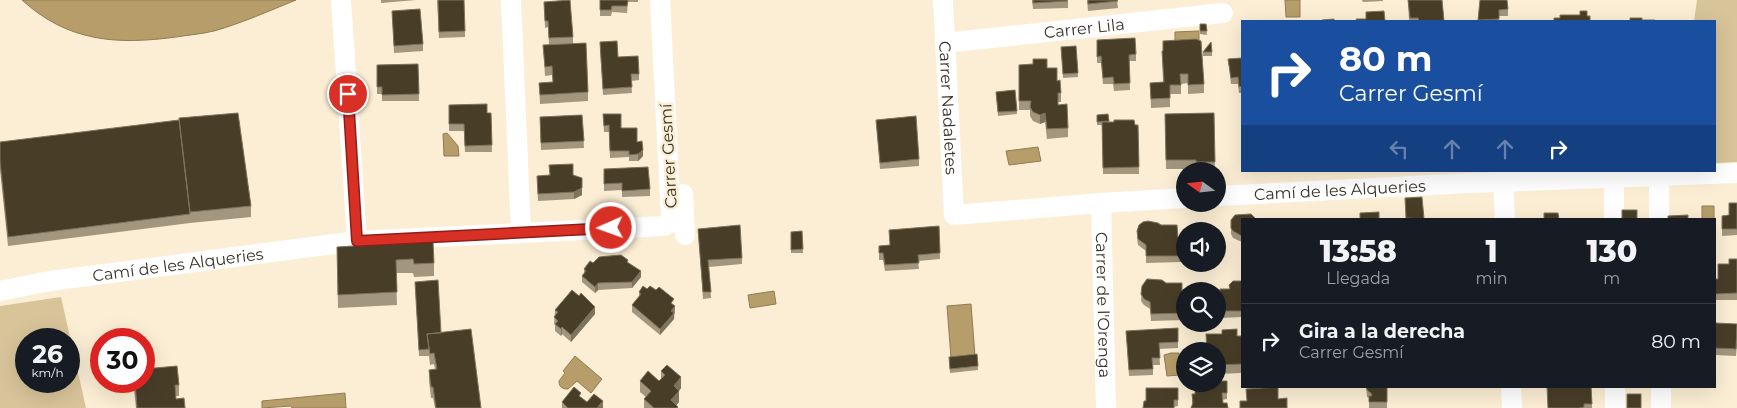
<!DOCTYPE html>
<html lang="es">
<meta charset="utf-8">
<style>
:root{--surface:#171b24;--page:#242831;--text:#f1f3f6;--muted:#9ea1a6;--line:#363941}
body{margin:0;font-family:Montserrat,sans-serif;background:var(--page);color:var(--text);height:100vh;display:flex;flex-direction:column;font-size:19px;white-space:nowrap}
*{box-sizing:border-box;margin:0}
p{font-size:16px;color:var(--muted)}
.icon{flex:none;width:28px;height:28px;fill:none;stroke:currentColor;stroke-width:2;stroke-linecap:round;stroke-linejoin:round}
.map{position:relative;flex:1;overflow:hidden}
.side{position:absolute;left:1241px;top:218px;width:475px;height:170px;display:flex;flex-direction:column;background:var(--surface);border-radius:0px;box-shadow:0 5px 20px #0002}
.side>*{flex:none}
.top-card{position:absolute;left:1241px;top:20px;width:475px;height:152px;border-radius:0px;box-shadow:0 5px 20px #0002;background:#1a4fa0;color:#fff;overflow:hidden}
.needle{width:32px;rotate:285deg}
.controls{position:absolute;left:1176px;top:162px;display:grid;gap:10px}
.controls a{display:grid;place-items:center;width:50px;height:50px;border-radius:50%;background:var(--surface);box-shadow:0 5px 20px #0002;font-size:25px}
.speed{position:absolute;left:15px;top:328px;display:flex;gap:10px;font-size:25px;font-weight:700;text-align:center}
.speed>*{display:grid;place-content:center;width:65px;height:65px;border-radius:50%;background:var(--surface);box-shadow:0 5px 20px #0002;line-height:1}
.speed small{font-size:12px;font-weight:400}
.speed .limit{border:8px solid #d22;background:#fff;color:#111}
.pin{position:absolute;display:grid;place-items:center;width:42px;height:42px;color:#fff;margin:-21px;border:2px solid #fff;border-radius:50%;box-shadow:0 1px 5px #0007}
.me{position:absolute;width:55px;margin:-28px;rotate:268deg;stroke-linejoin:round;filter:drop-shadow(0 0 4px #0008)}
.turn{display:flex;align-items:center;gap:18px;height:105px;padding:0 15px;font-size:22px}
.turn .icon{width:65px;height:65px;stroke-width:2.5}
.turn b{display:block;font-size:35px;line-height:42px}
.lanes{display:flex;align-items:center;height:48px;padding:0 15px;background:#0003;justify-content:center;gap:25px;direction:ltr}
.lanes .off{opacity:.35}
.eta{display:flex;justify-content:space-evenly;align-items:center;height:85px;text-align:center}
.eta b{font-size:30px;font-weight:800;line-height:35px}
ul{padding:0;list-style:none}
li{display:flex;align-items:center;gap:15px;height:75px;padding:0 15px;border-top:1px solid var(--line)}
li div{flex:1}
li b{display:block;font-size:19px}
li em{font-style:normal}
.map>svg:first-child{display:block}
.green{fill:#d8c499;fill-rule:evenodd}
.water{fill:#b69d69;stroke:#907d56}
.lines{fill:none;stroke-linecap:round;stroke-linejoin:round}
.street{stroke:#fff;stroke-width:20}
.wall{fill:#a2967e}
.shaded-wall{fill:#7e735c}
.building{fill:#483e28;stroke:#7e735c}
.route-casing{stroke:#8d1f18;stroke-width:12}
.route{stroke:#d93025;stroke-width:9}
.labels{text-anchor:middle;stroke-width:5;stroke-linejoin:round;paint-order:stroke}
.street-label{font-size:16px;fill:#383328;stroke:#fbeed4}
</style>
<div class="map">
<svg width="1737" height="408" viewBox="0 0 1737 408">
<rect width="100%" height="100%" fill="#fbeed4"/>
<!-- green -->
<path class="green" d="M1697,0H1737V162L1715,163V21H1694Z
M61,297L86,408H0V306ZM26,339H69V381H26Z"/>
<!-- water -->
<path class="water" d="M22,0H296C269,11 242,23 214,31C202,34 188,35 176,37C117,45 68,42 22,0Z
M1285,0H1300V17H1286Z
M1199,31V42L1175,44V32Z
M447,133L458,146L459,156H444L443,134Z
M1038,147L1041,161L1009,165L1006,151Z
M1702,206H1714V219H1702Z
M774,291L776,304L750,308L748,295Z
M971,304L975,356L951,358L947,306Z
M1171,353H1179L1180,375L1167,376L1164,355Z
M575,356L602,379L591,393L577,381L568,389C562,389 559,387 559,381L565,373L563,371Z
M345,393L346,408H292L291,406L262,408V401Z"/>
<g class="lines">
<!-- street -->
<g class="street">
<path d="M341,0L357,241"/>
<path d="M511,0L521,232"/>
<path id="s1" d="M943,0L954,215L1101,203L1185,198"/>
<path id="s2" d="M945,43L1223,13"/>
<path d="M1659,176V219"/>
<path d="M1614,177V219"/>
<path d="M1503,182L1505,219"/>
<path d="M683,194L685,235"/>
<path id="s3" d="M1218,196L1469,183L1737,173"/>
<path id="s4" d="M1101,203L1106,408"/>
<path id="s5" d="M0,291L50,281L357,241L664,226L668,224L671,218L660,0"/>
<path d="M1511,386L1512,408"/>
<path d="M1615,386V408"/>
<path d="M1661,386V408"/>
</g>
</g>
<!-- wall -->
<path class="wall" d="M381,0H416L381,3Z
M437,0L465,31V37L439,38Z
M600,0H638V2H628L627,13L612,12L611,16H600Z
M1032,0L1068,1V8L1033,9Z
M1087,0H1117L1118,8L1088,11Z
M1362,0H1383V1L1363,2Z
M1408,0H1442L1444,21H1409Z
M1480,0L1508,9V16H1499V21H1478Z
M544,2L573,37V44L588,92V101L540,104L539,83L553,82L552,75L545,76L543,45H549L548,27L545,28Z
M392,11L423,44V51L394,53Z
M1200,24H1206L1207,35L1200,34Z
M1097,40L1136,54V61H1129L1130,90L1114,91L1113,84H1103L1101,63H1097Z
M1076,46L1078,77L1063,78L1061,47Z
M600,49L618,57L639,74V80L631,81L632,93L603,95Z
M1162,51H1163L1204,84V93L1188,94V83L1181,84V94H1170V107L1151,108L1150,83L1163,82Z
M1203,52H1212V56H1203Z
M1242,58V93H1239L1238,84H1231L1228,59Z
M418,64L419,101H382V94H377V65Z
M1019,65L1047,68L1057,81L1061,93V102H1058V105L1068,128V137L1047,139L1045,122L1040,124L1033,121L1030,116V110H1019Z
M1015,90L1017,114L998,116L996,92Z
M449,105L487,113H491L492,152H465L464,131H449Z
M1214,113L1215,171H1196V169H1166L1165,114Z
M603,114L621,128L637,142L643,156L638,161H629V157L610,158L609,132H604Z
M1108,114L1109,122L1138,125L1139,174H1103L1102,125H1097V115Z
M582,115L584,148L541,150L540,117Z
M876,120L919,159V166L880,169Z
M0,142L251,206V217L190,223L8,246L0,170Z
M604,169L650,189V196L622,197V190L604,191Z
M573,175L582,195L574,199L538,201L537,182Z
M1737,203V235L1722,236V216L1729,215Z
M1242,219V242L1233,238L1231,234V220Z
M939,226L940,259L918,261L919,269L885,271L883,260H879V246L890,245Z
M698,229L742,258V264L709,267L711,298L703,299Z
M802,231L803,253H791V232Z
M1137,231L1181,238V262L1146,263V251L1138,245L1137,238Z
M337,247L434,263V276L414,277L413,273H396L397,305L338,308Z
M1737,259V300H1715V279H1718Z
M593,263H628L641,277L632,288L598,290L595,293L582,282V276L584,273V269Z
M1242,281V317L1221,318L1220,289H1229V285Z
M415,282L441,333L481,408H435L433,398H431L429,381V370L435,369L434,364L430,365L429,356H419Z
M1142,286L1185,296V320L1151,321L1150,309L1144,305L1141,301Z
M647,289L674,306L675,313L674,314V319L660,335L632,312V305L639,297V292Z
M579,296L595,314L571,342L562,334L561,336L555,331V325L554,324L555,310Z
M1715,323L1737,344L1736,356L1715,355Z
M1178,328V348L1159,349L1160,365H1153V375L1129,376L1126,331Z
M1237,336H1242V373L1218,374V351Z
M977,354L978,370L950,373L949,360Z
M661,371L681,388L679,391V402L676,405L678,408H644V399L646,397L640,392V381H659L661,379Z
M133,381H144L179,385V396H176V399L185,408H136Z
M1227,381V399L1192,405V394H1195Z
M1366,386H1387V408H1369V398L1367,397Z
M1591,386L1592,408H1548Z
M1178,388V406L1174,407L1146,401Z
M581,397L587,402L603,408H562V402Z"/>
<!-- shaded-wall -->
<path class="shaded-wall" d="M1045,113V122L1040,124V115Z
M643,150V156L638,161V154Z
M582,188V195L574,199V192Z
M641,271V277L632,288V282Z
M598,283V290L595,293V287Z
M675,306L674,319L660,335V329Z
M595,307V314L571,342V335Z
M562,327V334L561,336V329Z
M681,377V388L679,391V402L674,408L671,400L674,386Z
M603,401V408H597Z"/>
<!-- building -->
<path class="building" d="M438,0H464L465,31L439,32Z
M570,0L573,37L549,38L548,21H545L544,2Z
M600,0H628L627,6H612L611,10H600Z
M1033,0H1066L1068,1L1033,3Z
M1088,0H1117L1118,1L1088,4Z
M1408,0H1442L1444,21H1419L1418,18H1410Z
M1480,0H1507L1508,9L1499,10V19L1478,20Z
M420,9L423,44L394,46L392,11Z
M1384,11L1385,21H1357L1356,19H1366V12Z
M1580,11H1587V16H1590V21H1554V18H1560V15H1580Z
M1630,18H1642V20H1655V21H1630Z
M1334,19V21H1323L1322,20Z
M1200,24H1206L1207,31H1200Z
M1135,38L1136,54L1129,55L1130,83L1114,84L1113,77L1103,78L1101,56L1097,57V40Z
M1196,39L1201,41L1204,84L1188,85V74H1180L1181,85H1170V98L1151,99L1150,83L1164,82L1162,51H1163V41Z
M617,41L618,57L638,56L639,74H631L632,87L603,89L600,42Z
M1211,42L1212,52H1203Z
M586,43L588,92L540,95L539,83L553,82L552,66L545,67L543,45Z
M1076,46L1078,73L1063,74L1061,47Z
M1242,58V86L1239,87L1238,77L1231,78L1228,59Z
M1033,59H1047V68H1057V81L1060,80L1061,93H1058V105L1067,104L1068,128L1047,129L1045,113L1040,115L1033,112L1030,107L1031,101H1019V65L1033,64Z
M418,64L419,94L382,95V87H377V65Z
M1015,90L1017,111L998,112L996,92Z
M487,104V113H491L492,145L465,146L464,124H449V105Z
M238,113L251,206L190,212L179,118Z
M1214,113L1215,162H1196V160H1166L1165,114Z
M603,114H621V128H637V142L642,141L643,150L638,154L629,155V151H610L609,125L604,126Z
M1108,114L1109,121L1097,122V115Z
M582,115L584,141L541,143L540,117Z
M916,116L919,159L880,163L876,120Z
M179,120L190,214L8,237L0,161V142Z
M1114,120H1134L1135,125H1138L1139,167L1103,168L1102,122H1114Z
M573,164V175L582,178V188L574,192L538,194L537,176L550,175L549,165Z
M648,167L650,189L622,191V183L604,184V169Z
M1422,197L1424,219L1406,218L1405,198Z
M1729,203H1737V229H1722V216L1729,215Z
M1622,210H1637V219H1622Z
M1379,212V219H1360V213Z
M1544,213H1558L1559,219H1544Z
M1251,214L1256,219H1242V236L1233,231L1231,228V220L1235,215Z
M1688,215V219H1668V216Z
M1148,221L1158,223L1161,225H1177L1178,238H1181V256H1146V245L1138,239L1137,231L1139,225L1143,222Z
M740,225L742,258L708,260L711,292H703L698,229Z
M939,226L940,253L918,255L919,263L885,265L883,253H879V246L890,245L889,230Z
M802,231L803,249L791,250V232Z
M433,241L434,263L414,264L413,259L396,260L397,292L338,295L337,247Z
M621,255L628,260L627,262L641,271L632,282L598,283L595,287L582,276L586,271L584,269L590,261L593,263L599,257Z
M1729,259H1737V293L1715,294V279H1718V264H1729Z
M1147,279L1162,280L1166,283H1182V296H1185V313L1151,314L1150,302L1144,299L1141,294L1142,286Z
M438,280L441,333L427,334L429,349L419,350L415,282Z
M1233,281H1242V311H1221L1220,289H1230L1229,285Z
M643,286L647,289L650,286L656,290L659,287L674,299L671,303L675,306L671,311L674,313L660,329L632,305L641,294L639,292Z
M572,290L579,296L581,293L595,307L571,335L562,327L561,329L555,324L558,321L554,317L558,312L555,310Z
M1715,323L1737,324L1736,349L1715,348Z
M1178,328V342L1159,343L1160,358H1152L1153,369L1129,370L1126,331Z
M471,329L481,408H436L433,387H431L429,370L437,369L434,353L430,354L427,334Z
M1237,329V336H1242V364L1218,365V351H1207L1206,334H1222V330Z
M977,354L978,366L950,369L949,357Z
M667,365L681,377L674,386L679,391L671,400L678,407L677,408H654L644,399L651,391L640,381L648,371L659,381L665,375L661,371Z
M177,366L179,385H175L176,399L184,398L185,408H137L135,381H144V369Z
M1218,381H1227V393H1222L1223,403H1227L1228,408H1191L1193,403L1192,394H1195V384H1218Z
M1366,386H1387V402H1369V396H1372L1371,393L1367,390Z
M1547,386H1591L1592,404H1584V407L1579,408H1548Z
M574,387L581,393L579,396L587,402L594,394L603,401L597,408H568L562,402Z
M1278,387V399L1287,398V408H1240V401H1247L1246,389Z
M1146,388H1178V400H1174V408H1143L1144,401H1146Z
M1627,394H1641V408H1627Z"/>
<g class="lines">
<!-- route casing -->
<g class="route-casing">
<path id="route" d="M348,94L357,241L611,228"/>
</g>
<!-- route -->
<use href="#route" class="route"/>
</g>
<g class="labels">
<!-- street labels -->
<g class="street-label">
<text dy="6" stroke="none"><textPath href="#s2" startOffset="140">Carrer Lila</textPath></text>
<text dy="6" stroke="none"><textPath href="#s1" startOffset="108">Carrer Nadaletes</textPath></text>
<text transform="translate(668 156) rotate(-93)" y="6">Carrer Gesmí</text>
<text dy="6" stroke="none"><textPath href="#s3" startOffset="122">Camí de les Alqueries</textPath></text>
<text dy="6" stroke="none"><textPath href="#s5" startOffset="180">Camí de les Alqueries</textPath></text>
<text dy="6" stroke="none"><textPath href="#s4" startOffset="102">Carrer de l'Orenga</textPath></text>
</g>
</g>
</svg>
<div class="controls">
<a><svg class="needle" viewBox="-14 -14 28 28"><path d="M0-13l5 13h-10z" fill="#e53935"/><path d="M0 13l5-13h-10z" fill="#9ea1a6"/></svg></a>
<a><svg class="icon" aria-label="sound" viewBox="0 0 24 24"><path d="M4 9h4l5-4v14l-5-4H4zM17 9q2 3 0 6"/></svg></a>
<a><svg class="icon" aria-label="search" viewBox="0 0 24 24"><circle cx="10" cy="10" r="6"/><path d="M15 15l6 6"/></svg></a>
<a><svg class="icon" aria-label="layers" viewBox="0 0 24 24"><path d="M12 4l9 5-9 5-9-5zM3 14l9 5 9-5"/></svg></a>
</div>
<div class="speed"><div>26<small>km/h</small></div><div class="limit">30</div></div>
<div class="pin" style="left:348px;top:94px;background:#d93025"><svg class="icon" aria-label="arrive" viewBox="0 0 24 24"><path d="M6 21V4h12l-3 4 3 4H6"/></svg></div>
<svg class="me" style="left:611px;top:228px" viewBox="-20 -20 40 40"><circle r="17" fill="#d93025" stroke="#fff" stroke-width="3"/><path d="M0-11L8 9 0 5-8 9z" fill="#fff"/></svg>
<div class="top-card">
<div class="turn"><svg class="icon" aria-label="right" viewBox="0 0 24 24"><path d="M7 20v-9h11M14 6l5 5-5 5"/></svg><div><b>80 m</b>Carrer Gesmí</div></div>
<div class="lanes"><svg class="icon off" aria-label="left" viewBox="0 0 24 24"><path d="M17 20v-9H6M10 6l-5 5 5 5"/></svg><svg class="icon off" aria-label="ahead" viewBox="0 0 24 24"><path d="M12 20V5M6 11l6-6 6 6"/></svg><svg class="icon off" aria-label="ahead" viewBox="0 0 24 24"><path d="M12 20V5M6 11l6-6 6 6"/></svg><svg class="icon" aria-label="right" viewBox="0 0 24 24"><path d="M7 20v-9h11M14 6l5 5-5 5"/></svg></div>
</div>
<section class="side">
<div class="eta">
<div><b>13:58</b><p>Llegada</p></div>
<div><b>1</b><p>min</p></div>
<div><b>130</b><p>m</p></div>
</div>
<ul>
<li><svg class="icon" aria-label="right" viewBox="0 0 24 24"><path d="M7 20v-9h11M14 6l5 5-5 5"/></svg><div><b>Gira a la derecha</b><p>Carrer Gesmí</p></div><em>80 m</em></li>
</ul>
</section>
</div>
